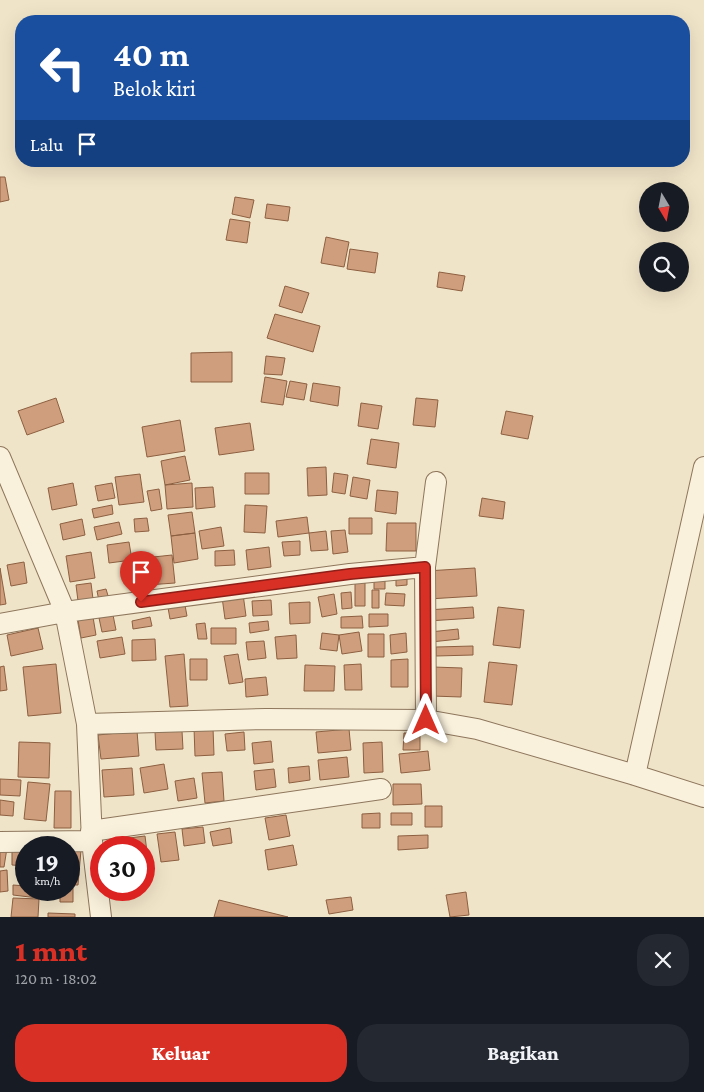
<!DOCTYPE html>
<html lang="id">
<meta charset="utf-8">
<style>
:root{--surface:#171b24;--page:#242831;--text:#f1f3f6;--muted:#9ea1a6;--accent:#d93025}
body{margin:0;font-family:"Crimson Pro",serif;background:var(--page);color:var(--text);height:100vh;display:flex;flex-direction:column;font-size:19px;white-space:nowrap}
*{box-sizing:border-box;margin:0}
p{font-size:16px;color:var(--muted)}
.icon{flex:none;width:28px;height:28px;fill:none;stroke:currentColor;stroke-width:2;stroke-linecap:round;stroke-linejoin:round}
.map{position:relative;height:917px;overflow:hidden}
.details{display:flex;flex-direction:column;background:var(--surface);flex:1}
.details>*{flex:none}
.banner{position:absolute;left:15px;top:15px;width:675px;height:152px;border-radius:20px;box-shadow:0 5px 20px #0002;background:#1a4fa0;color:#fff;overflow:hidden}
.needle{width:32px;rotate:170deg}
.tools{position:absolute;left:639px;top:182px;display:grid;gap:10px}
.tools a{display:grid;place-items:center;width:50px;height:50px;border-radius:50%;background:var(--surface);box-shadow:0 5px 20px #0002;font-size:25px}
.speed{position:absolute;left:15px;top:836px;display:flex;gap:10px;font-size:25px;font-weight:700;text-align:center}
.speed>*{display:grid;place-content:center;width:65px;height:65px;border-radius:50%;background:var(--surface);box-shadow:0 5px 20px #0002;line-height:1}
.speed small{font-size:12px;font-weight:400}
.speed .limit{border:8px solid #d22;background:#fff;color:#111}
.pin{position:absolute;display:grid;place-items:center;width:42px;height:42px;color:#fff;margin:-51px -21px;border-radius:50% 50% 50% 0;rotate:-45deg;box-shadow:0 0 5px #0007}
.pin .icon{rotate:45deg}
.me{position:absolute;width:55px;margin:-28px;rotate:0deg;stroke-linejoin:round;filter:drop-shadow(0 0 4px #0008)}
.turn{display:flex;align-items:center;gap:18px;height:105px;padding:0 15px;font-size:22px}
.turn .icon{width:65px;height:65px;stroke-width:2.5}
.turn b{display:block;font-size:35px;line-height:42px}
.then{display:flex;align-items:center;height:48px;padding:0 15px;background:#0003;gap:10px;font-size:19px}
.round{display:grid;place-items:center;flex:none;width:52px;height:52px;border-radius:20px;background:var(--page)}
.head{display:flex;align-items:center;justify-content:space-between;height:85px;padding:0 15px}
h1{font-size:30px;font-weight:800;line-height:38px;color:var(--accent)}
.action{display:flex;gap:10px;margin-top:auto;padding:10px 15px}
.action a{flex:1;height:58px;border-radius:20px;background:var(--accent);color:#fff;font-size:20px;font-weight:800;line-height:58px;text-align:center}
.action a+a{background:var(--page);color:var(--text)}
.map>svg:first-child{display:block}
.building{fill:#cf9f7d;stroke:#8d5f41}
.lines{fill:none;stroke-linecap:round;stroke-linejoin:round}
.street-casing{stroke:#8d765c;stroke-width:22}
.street{stroke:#faf1dc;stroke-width:20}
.route-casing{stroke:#8d1f18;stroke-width:12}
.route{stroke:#d93025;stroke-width:9}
</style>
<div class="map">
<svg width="704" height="917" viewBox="0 0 704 917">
<rect width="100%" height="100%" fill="#f0e4c8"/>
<!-- building -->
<path class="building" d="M0,177H5L9,200L0,202Z
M235,197L254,200L250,218L232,214Z
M267,204L290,207L288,221L265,218Z
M230,219L250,222L247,243L226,240Z
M326,237L349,242L344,267L321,263Z
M350,249L378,253L375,273L347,269Z
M439,272L465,276L462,291L437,287Z
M285,286L309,293L302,313L279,306Z
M275,314L320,326L313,352L267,338Z
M232,352V382H191V353Z
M266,356L285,358L282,375L264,374Z
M265,377L287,381L283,405L261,402Z
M290,381L307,384L304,400L286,397Z
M313,383L340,387L338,406L310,401Z
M56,398L64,422L27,435L18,411Z
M416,398L438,400L435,427L413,425Z
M361,403L382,406L378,429L358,426Z
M506,411L533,416L528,439L501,434Z
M180,420L185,451L147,457L142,427Z
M250,423L254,450L219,455L215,428Z
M371,439L399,443L396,468L367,464Z
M185,456L190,480L165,485L161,461Z
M326,467L327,495L308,496L307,468Z
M245,473H269V494H245Z
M334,473L348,475L345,494L332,492Z
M140,474L144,502L119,505L115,477Z
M353,477L370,480L367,499L350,496Z
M73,483L77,505L52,510L48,488Z
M112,483L115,498L98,501L95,486Z
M192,483L193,507L167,509L165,485Z
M213,487L215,507L196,509L195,488Z
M159,489L162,509L151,511L147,491Z
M377,490L398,492L396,514L375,511Z
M482,498L505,502L503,519L479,516Z
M112,505L113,514L94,518L92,509Z
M245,505L267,506L265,533L244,532Z
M192,512L195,533L171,536L168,515Z
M307,517L309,533L278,537L276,521Z
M147,518L149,531L135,532L134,519Z
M349,518H372V534H349Z
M82,519L85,535L63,540L60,524Z
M119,522L122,534L97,540L94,527Z
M387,523H416V551H386Z
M221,527L224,546L202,549L199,531Z
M345,530L348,552L333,554L331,531Z
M326,531L328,550L311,551L309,533Z
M195,533L198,559L174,563L171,536Z
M300,541V555L284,556L282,542Z
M129,542L132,560L109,563L107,545Z
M269,547L271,567L248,570L246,550Z
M234,550L235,565L215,566V551Z
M91,552L95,578L70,582L66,556Z
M172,555L175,583L147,585L144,558Z
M24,562L27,583L11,586L7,565Z
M0,568L6,604L0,605Z
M475,568L477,596L428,599L426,571Z
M365,574V606H355V575Z
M374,575H385V589H374Z
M407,575V585L396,586V576Z
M91,583L93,599L78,601L76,585Z
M106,589L109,599L99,601L97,591Z
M372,590H379V608H372Z
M351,592L352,608L342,609L341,593Z
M386,593L405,594L404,606L385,605Z
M243,594L246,616L225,619L222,597Z
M334,594L337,614L322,617L318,597Z
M184,600L187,616L170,619L167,602Z
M271,600L272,615L253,616L252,601Z
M310,602V623L290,624L289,603Z
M473,607L474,618L428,621L427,610Z
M498,607L524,610L520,648L493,645Z
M369,614H388V626L369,627Z
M113,615L116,630L102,632L99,618Z
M362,616L363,628H341V617Z
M93,617L96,635L81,638L78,620Z
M150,617L152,626L133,629L132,621Z
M268,621L269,630L250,633L249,623Z
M205,623L207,639H198L196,624Z
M38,628L43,649L11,656L7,635Z
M211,628H236V644H211Z
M458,629L459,639L431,642L430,632Z
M359,632L362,651L342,654L339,635Z
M322,633L339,635L337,651L320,649Z
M406,633L407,652L391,654L390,635Z
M368,634H384V657H368Z
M296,635L297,658L277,659L275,637Z
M122,637L125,654L100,658L97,641Z
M155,639L156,660L132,661V640Z
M264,641L266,658L248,660L246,642Z
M473,646V655L436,656V647Z
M184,654L188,706L170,707L165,656Z
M238,654L243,682L229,684L224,656Z
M190,659H207V680H190Z
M408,659V687H391V660Z
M489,662L517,665L512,705L484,702Z
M56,664L61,713L28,716L23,667Z
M361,664L362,690H345L344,665Z
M305,665L335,666L334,691H304Z
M4,666L7,690L0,691V667Z
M433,667L462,668L461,697L432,696Z
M266,677L268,695L246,697L245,679Z
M194,728H213L214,755L195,756Z
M349,729L351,750L318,753L316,732Z
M137,731L139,756L101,759L98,735Z
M182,731L183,749L156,750L155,732Z
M244,732L245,750L227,751L225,734Z
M404,733H420V750H403Z
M271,741L273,762L254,764L252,743Z
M19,742L50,743L49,778L18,777Z
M382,742L383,772L364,773L363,743Z
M428,751L430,770L401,773L399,754Z
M347,757L349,777L320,780L318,760Z
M164,764L168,789L144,793L140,768Z
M309,766L310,780L289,783L288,768Z
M132,768L134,795L104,797L102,770Z
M274,769L276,787L256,790L254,771Z
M222,772L224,801L205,803L202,773Z
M194,778L197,798L178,801L175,781Z
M0,779L21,780L20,796L0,795Z
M28,782L50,784L46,821L24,819Z
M393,784H421L422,804L393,805Z
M55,791H71V828H54Z
M0,800L14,802L13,816L0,815Z
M425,806H442V827H425Z
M380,813V828H362V814Z
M391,813H412V825H391Z
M286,815L290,836L269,840L265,818Z
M203,827L205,843L184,846L182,829Z
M230,828L232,843L213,846L210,832Z
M175,832L179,860L161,862L157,834Z
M428,835V848L398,850V836Z
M145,836L149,868H144V848H130L129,838Z
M119,843L120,848H101L98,845Z
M293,845L297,865L268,870L265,850Z
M0,847L7,848L4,867H0Z
M12,847L26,848V866L12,865Z
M69,849L81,850L78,885H69Z
M7,870L8,891L0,892V871Z
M13,885L26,886V890H39L38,898L13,895Z
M69,888H73V902H60V890H69Z
M466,892L469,915L450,917L446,895Z
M351,897L353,910L329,914L326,900Z
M13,898L39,899L38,917H11Z
M219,900L288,917H214Z
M48,913L75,914V917H48Z"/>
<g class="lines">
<!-- street casing -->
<g class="street-casing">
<path id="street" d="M0,457L65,612L87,724L92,841L101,917
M0,624L65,612L350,574L425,567
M426,720L425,567L436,482
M87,724L266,719L426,720L477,729L635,775L704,797
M635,775L704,467
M91,831L381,789
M0,842L92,841"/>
</g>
<!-- street -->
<use href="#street" class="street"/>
</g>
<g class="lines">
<!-- route casing -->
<g class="route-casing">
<path id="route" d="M141,602L350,574L425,567L426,720"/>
</g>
<!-- route -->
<use href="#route" class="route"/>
</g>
</svg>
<div class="tools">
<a><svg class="needle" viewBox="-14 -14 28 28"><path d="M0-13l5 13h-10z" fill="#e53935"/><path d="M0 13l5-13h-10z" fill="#9ea1a6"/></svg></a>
<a><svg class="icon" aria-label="search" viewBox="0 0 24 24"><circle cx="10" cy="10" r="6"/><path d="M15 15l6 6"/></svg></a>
</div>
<div class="speed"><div>19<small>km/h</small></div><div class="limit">30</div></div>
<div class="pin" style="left:141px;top:602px;background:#d93025"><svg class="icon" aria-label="arrive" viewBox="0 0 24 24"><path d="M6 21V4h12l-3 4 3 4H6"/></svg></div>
<svg class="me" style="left:426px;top:720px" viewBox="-20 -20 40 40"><path d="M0-17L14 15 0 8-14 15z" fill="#d93025" stroke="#fff" stroke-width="4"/></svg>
<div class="banner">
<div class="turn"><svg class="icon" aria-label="left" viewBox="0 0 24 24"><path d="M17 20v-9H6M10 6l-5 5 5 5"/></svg><div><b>40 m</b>Belok kiri</div></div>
<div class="then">Lalu<svg class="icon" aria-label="arrive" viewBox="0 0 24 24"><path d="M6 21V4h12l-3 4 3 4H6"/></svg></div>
</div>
</div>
<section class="details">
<div class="head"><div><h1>1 mnt</h1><p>120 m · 18:02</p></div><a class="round"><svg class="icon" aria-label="close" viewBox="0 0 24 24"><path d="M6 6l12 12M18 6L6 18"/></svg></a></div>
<div class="action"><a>Keluar</a><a>Bagikan</a></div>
</section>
